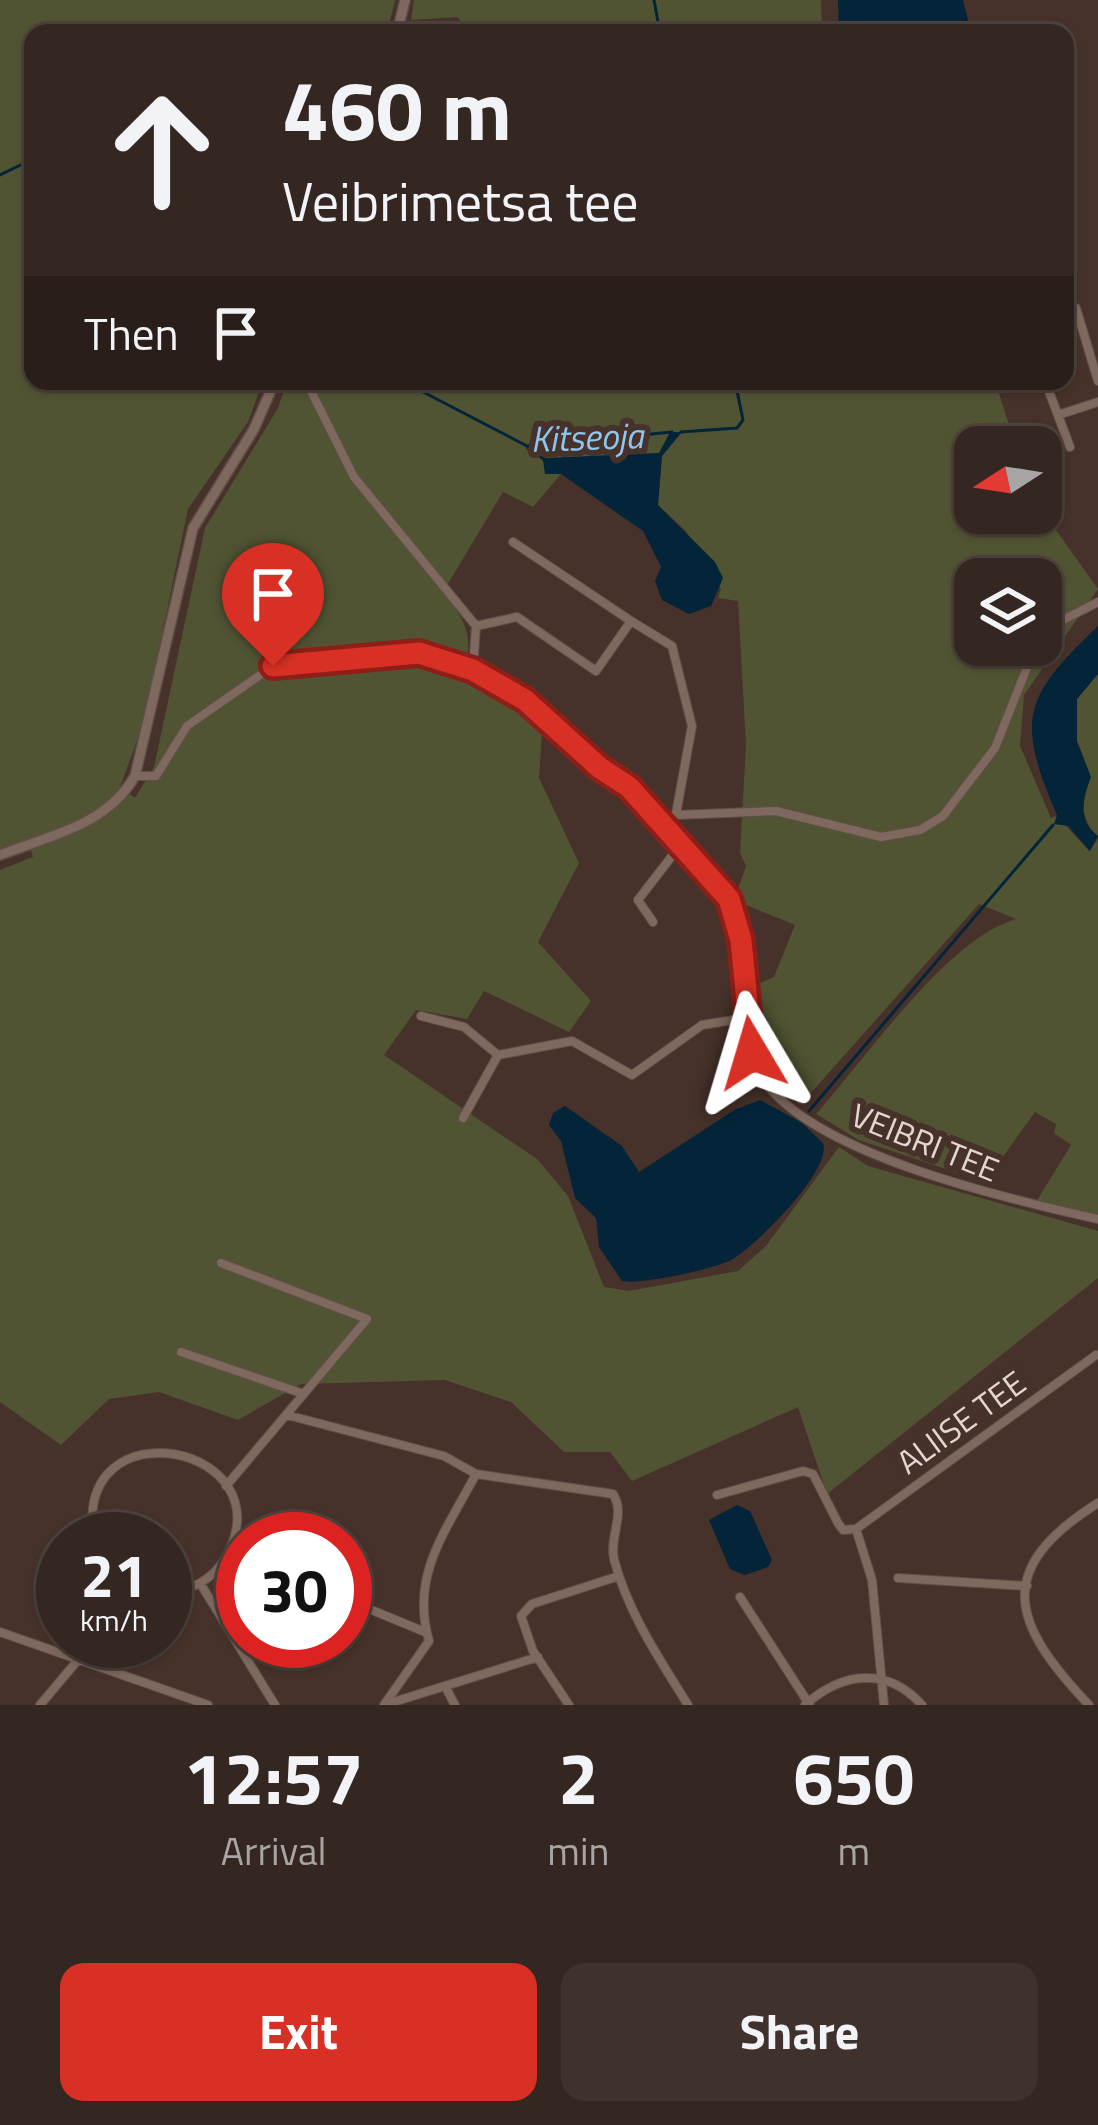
<!DOCTYPE html>
<style>
:root{--surface:#342620;--page:#3f322d;--text:#f1f3f6;--muted:#a9a5a5;--line:#4e433e;--accent:#d93025}
body{margin:0;font-family:"Titillium Web",sans-serif;background:var(--page);color:var(--text);height:100vh;display:flex;flex-direction:column;font-size:45px;white-space:nowrap}
*{box-sizing:border-box;margin:0}
p{font-size:39px;color:var(--muted)}
.icon{flex:none;width:66px;height:66px;fill:none;stroke:currentColor;stroke-width:2;stroke-linecap:round;stroke-linejoin:round}
.map{position:relative;height:1705px;overflow:hidden}
.side{display:flex;flex-direction:column;background:var(--surface);flex:1}
.side>*{flex:none}
.guide{position:absolute;left:24px;top:24px;width:1050px;height:366px;border-radius:24px;box-shadow:0 3px 9px #0004,0 0 0 3px var(--line);background:#342620;color:var(--text);overflow:hidden}
.needle{width:78px;rotate:258deg}
.fabs{position:absolute;left:954px;top:426px;display:grid;gap:24px}
.fabs a{display:grid;place-items:center;width:108px;height:108px;border-radius:24px;background:var(--surface);box-shadow:0 3px 9px #0004,0 0 0 3px var(--line);font-size:60px}
.speed{position:absolute;left:36px;top:1512px;display:flex;gap:24px;font-size:60px;font-weight:700;text-align:center}
.speed>*{display:grid;place-content:center;width:156px;height:156px;border-radius:50%;background:var(--surface);box-shadow:0 3px 9px #0004,0 0 0 3px var(--line);line-height:1}
.speed small{font-size:30px;font-weight:400}
.speed .limit{border:18px solid #d22;background:#fff;color:#111}
.pin{position:absolute;display:grid;place-items:center;width:102px;height:102px;color:#fff;margin:-123px -51px;border-radius:50% 50% 50% 0;rotate:-45deg;box-shadow:0 0 12px #0007}
.pin .icon{rotate:45deg}
.me{position:absolute;width:132px;margin:-66px;rotate:353deg;stroke-linejoin:round;filter:drop-shadow(0 0 9px #0008)}
.turn{display:flex;align-items:center;gap:42px;height:252px;padding:0 60px;font-size:54px}
.turn .icon{width:156px;height:156px;stroke-width:2.5}
.turn b{display:block;font-size:84px;line-height:102px}
.then{display:flex;align-items:center;height:114px;padding:0 60px;background:#0003;gap:24px;font-size:45px}
.eta{display:flex;justify-content:space-evenly;align-items:center;height:204px;text-align:center}
.eta b{font-size:72px;font-weight:700;line-height:84px}
.button{display:flex;gap:24px;margin-top:auto;padding:24px 60px}
.button a{flex:1;height:138px;border-radius:24px;background:var(--accent);color:#fff;font-size:48px;font-weight:700;line-height:138px;text-align:center}
.button a+a{background:var(--page);color:var(--text)}
.map>svg:first-child{display:block}
.green{fill:#515433;fill-rule:evenodd}
.water{fill:#032439}
.lines{fill:none;stroke-linecap:round;stroke-linejoin:round}
.stream{stroke:#032439;stroke-width:3}
.minor-casing{stroke:#604f48;stroke-width:10}
.tertiary-casing{stroke:#604f48;stroke-width:12}
.minor{stroke:#7f695f;stroke-width:8}
.tertiary{stroke:#7f695f;stroke-width:9}
.route-casing{stroke:#8d1f18;stroke-width:30}
.route{stroke:#d93025;stroke-width:21}
.labels{text-anchor:middle;stroke-width:12;stroke-linejoin:round;paint-order:stroke}
.street-label{font-size:33px;fill:#e4d7d2;stroke:#46322a}
.water-label{font-size:36px;font-style:italic;fill:#8dc7f1;stroke:#46322a}
</style>
<div class="map">
<svg width="1098" height="1705" viewBox="0 0 1098 1705">
<rect width="100%" height="100%" fill="#46322a"/>
<!-- green -->
<path class="green" d="M0,0H395L387,33H33V381H263L248,422L188,509L144,722L120,787L135,798L154,767L205,528L278,408L287,381H995L1016,447H975V513L1041,509L1098,589L1024,695L1020,746L1051,818L1057,816L1089,851L1098,839V1216L1036,1202L1071,1145L1054,1133L1056,1124L1035,1112L985,1182L859,1140L816,1114C867,1057 948,938 1016,919L979,904L800,1105C754,1063 752,1048 751,987L774,977L795,925L734,900L746,866L740,853L746,745L738,601L718,598L721,589L685,530L658,505L662,456L680,434L659,453L545,459L529,445L525,448L561,474L533,507L503,492L443,592C466,620 475,638 463,674L504,692L542,731L539,778L579,863L538,942L591,1001L569,1032L484,991L467,1019L416,1010L384,1055L537,1159L568,1196L604,1287L629,1291L738,1271L766,1246L839,1147L868,1166L1098,1231V1278L827,1494L798,1407L632,1481L610,1452H564L511,1402L445,1380L301,1384L238,1420L159,1392L109,1399L61,1445L0,1402V870L33,857L28,839L0,850ZM975,579H1041V645H975Z
M414,0H821L822,33H471L457,17L411,20Z
M1098,674V836C1072,818 1077,730 1077,699Z"/>
<!-- water -->
<path class="water" d="M838,0H963L971,33H839Z
M670,432H682L662,456L658,505L715,562L723,578L711,606L689,614L662,600L655,581L661,567L643,531L561,474H545L543,460L525,448L546,458L659,453Z
M1098,626V674L1077,699V741L1091,777C1083,798 1077,821 1098,836L1090,851L1068,826L1054,824L1057,815C1015,718 1024,697 1098,626Z
M760,1100L802,1123L823,1143C832,1171 757,1244 733,1259C716,1269 639,1285 622,1281L599,1247L596,1218L575,1198L561,1141L549,1125L553,1113L565,1106L622,1146L639,1172L736,1109Z
M737,1505L750,1511L772,1560L768,1567L745,1575L730,1569L709,1520Z"/>
<g class="lines">
<!-- stream -->
<path class="stream" d="M654,0L660,33
M0,175L33,159
M402,381L527,446L672,432
M681,432L737,428L743,420L735,381
M809,1111L1053,825"/>
<!-- minor casing -->
<g class="minor-casing">
<path id="minor" d="M1076,308L1098,381
M306,381L354,477L476,626L473,670C535,701 722,858 738,924C749,971 734,1033 761,1076C808,1154 1012,1200 1098,1219
M1045,381L1070,447
M1058,415L1098,402
M513,542L631,621
M476,626L517,617L596,671L631,621L672,646L692,726L676,814
M1041,638L1053,625L1098,602
M135,776H156L187,726L273,666L346,663L403,652L473,670
M664,823L676,815L776,811L881,837L920,830L943,816L995,748L1036,645
M653,922L638,900L682,843
M421,1016L464,1027L498,1055L572,1041L632,1075L702,1025L746,1018
M463,1118L498,1055
M221,1263L367,1319L226,1486
M181,1352L304,1394
M287,1415L444,1456L476,1474L613,1494C626,1514 609,1536 614,1559C627,1611 660,1660 688,1705
M717,1495L803,1471L813,1474L838,1523L843,1530L856,1529
M856,1529L1096,1355
M856,1529L872,1580L884,1705
M94,1539C71,1402 288,1444 226,1557C213,1580 190,1591 165,1593
M898,1578L1027,1586
M200,1583L275,1705
M740,1597L809,1704
M345,1599L425,1632
M0,1632L208,1705
M445,1686L455,1705
M387,1704L538,1657
M40,1705L94,1641
M384,1705L429,1641C410,1575 446,1531 476,1474
M569,1705L533,1651L521,1616L532,1604L619,1576
M805,1705C843,1671 888,1667 922,1705
M1089,1705C1013,1625 991,1570 1098,1503"/>
</g>
<!-- tertiary casing -->
<g class="tertiary-casing">
<path id="tertiary" d="M397,33L405,0
M0,855C51,835 106,826 135,776L193,528L254,429L275,381"/>
</g>
<!-- minor -->
<use href="#minor" class="minor"/>
<!-- tertiary -->
<use href="#tertiary" class="tertiary"/>
</g>
<g class="lines">
<!-- route casing -->
<g class="route-casing">
<path id="route" d="M273,666L419,653L473,670L525,700L600,768L629,787L729,899L741,940L752,1053"/>
</g>
<!-- route -->
<use href="#route" class="route"/>
</g>
<g class="labels">
<!-- street labels -->
<g class="street-label">
<text transform="translate(925 1142) rotate(22)" y="12">VEIBRI TEE</text>
<text transform="translate(961 1422) rotate(-36)" y="12">ALIISE TEE</text>
</g>
<!-- water labels -->
<g class="water-label">
<text transform="translate(587 437) rotate(-2)" y="13">Kitseoja</text>
</g>
</g>
</svg>
<div class="fabs">
<a><svg class="needle" viewBox="-14 -14 28 28"><path d="M0-13l5 13h-10z" fill="#e53935"/><path d="M0 13l5-13h-10z" fill="#a9a5a5"/></svg></a>
<a><svg class="icon" aria-label="layers" viewBox="0 0 24 24"><path d="M12 4l9 5-9 5-9-5zM3 14l9 5 9-5"/></svg></a>
</div>
<div class="speed"><div>21<small>km/h</small></div><div class="limit">30</div></div>
<div class="pin" style="left:273px;top:666px;background:#d93025"><svg class="icon" aria-label="arrive" viewBox="0 0 24 24"><path d="M6 21V4h12l-3 4 3 4H6"/></svg></div>
<svg class="me" style="left:752px;top:1053px" viewBox="-20 -20 40 40"><path d="M0-17L14 15 0 8-14 15z" fill="#d93025" stroke="#fff" stroke-width="4"/></svg>
<div class="guide">
<div class="turn"><svg class="icon" aria-label="ahead" viewBox="0 0 24 24"><path d="M12 20V5M6 11l6-6 6 6"/></svg><div><b>460 m</b>Veibrimetsa tee</div></div>
<div class="then">Then<svg class="icon" aria-label="arrive" viewBox="0 0 24 24"><path d="M6 21V4h12l-3 4 3 4H6"/></svg></div>
</div>
</div>
<section class="side">
<div class="eta">
<div><b>12:57</b><p>Arrival</p></div>
<div><b>2</b><p>min</p></div>
<div><b>650</b><p>m</p></div>
</div>
<div class="button"><a>Exit</a><a>Share</a></div>
</section>
